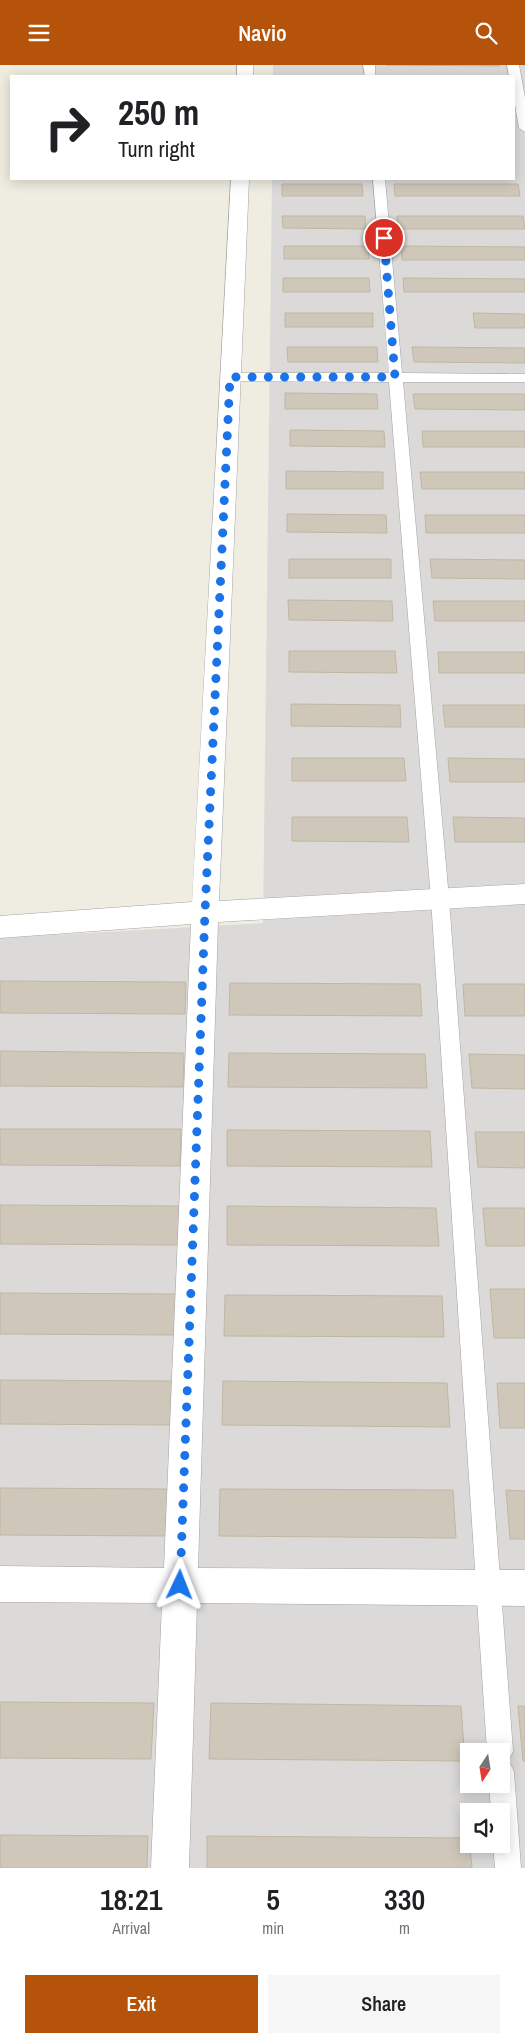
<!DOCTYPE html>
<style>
:root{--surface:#fff;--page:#f6f6f6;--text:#202124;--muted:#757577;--accent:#b45309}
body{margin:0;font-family:"Archivo Narrow",sans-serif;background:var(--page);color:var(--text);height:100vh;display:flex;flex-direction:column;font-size:19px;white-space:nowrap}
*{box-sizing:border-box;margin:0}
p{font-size:16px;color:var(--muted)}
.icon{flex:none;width:28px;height:28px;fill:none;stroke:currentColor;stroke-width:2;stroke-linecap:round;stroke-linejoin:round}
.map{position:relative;height:1803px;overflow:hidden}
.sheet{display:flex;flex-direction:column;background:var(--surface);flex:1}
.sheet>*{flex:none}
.hud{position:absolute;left:10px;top:10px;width:505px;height:105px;border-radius:0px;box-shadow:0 2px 12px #0003;background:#fff;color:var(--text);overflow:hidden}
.needle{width:32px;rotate:192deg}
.tools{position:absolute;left:460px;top:1678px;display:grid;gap:10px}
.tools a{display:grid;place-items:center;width:50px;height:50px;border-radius:0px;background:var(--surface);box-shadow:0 2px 12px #0003;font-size:25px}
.pin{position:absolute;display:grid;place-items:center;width:42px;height:42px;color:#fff;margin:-21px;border:2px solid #fff;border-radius:50%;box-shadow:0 1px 5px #0007}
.me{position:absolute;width:55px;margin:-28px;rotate:2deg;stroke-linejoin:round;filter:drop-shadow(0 0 4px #0008)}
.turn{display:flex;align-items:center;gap:18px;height:105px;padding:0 25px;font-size:22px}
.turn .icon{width:65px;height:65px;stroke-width:2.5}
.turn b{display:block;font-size:35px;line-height:42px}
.eta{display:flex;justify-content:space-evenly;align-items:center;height:85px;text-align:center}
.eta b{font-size:30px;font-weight:600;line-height:35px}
.primary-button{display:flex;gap:10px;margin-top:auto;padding:10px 25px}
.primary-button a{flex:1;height:58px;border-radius:0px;background:var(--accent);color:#fff;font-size:20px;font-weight:600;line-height:58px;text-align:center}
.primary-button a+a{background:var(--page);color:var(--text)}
header{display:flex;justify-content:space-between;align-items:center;height:65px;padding:0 25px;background:var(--accent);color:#fff;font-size:22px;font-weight:600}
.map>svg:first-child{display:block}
.residential{fill:#dbdad9;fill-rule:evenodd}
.building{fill:#cfc7ba;stroke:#c1b6a3}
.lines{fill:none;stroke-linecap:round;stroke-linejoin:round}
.lane-casing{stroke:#a3a3a3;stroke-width:1}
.street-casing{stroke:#a3a3a3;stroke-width:1}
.lane{fill:#fff;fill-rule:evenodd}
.street{fill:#fff;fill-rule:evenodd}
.route{stroke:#1a73e8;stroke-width:9;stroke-dasharray:0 16.2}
</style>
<header><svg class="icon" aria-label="menu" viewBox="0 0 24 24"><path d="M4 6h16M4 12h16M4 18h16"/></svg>Navio<svg class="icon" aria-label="search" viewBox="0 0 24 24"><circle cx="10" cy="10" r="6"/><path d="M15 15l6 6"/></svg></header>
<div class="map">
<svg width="525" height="1803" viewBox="0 0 525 1803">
<rect width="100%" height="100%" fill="#efede1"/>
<!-- residential -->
<path class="residential" d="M273,0H525V1803H0V873L263,858L272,114H514V11H273ZM469,1686H501V1719H469ZM469,1746H501V1779H469Z"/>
<!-- building -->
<path class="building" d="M386,0H500V1Z
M282,119H362L363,131H282Z
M394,119H518L520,131H395Z
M282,151H365L366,164L283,163Z
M397,151H523L525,164H398Z
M284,181H368L369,194H284Z
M401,181L525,182V195H402Z
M283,213H369L370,227H283Z
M403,213L525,214V227H404Z
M285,248H373V262H285Z
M473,248L525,249V263H475Z
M287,282H377L378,297H288Z
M412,282L525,283V298L414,297Z
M285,328L377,329L378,344H285Z
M413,329H525V345L415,344Z
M290,365L384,366L385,382L290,381Z
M422,366H525V382H423Z
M286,406L383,407V424H286Z
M420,407H525V424H422Z
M287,449L386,450L387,468L287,467Z
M425,450H525V468H426Z
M289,494H391V513H289Z
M430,494L525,495V514L432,513Z
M288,535L392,536L393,556L289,555Z
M433,536H525V556H435Z
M289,586H395L397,608L289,607Z
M438,587H525V608H439Z
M291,639L400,640L401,662L291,661Z
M443,640H525V662H445Z
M292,693H404L406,716H292Z
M448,693L525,694V717H450Z
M292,752H407L409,777L292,776Z
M453,752L525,753V777H455Z
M0,916L186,917L185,949L0,948Z
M230,918L420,919L422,951L229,950Z
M463,919H525V951H465Z
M0,986L184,988L183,1022L0,1021Z
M229,988L425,989L427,1023L228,1022Z
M469,989L525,990V1024L472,1023Z
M0,1064H181L180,1101L0,1100Z
M227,1065L430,1066L432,1102L227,1101Z
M475,1067H525V1103L478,1102Z
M0,1140L179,1141L178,1180L0,1179Z
M227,1141L436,1143L439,1181L227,1180Z
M483,1143H525V1181H486Z
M490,1224H525V1273H494Z
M0,1228L176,1229L174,1270L0,1269Z
M225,1230L442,1231L444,1272L224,1271Z
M0,1315L172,1316L170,1360L0,1359Z
M223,1316L447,1318L450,1362L222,1360Z
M497,1318H525V1363H500Z
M0,1423L168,1424L165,1471L0,1470Z
M220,1424L453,1425L456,1473L219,1471Z
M506,1425L525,1426V1474H510Z
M0,1637L154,1638L151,1694L0,1693Z
M211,1638L461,1641L465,1696L209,1694Z
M518,1641H525V1696H523Z
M0,1770L148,1771L147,1803H0Z
M207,1771L469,1773L472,1803H207Z"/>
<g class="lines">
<!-- lane casing -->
<g class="lane-casing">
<path id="lane" d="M363,0H375V11H365Z
M507,0H519L525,33V67L519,63L514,34V11H509Z
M373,114H385L402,308L525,309V317H403L449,834L513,1686L509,1695L506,1696L510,1698L514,1707L521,1803H495L493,1779H501V1746H491L489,1719H501V1686H487L431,834L389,317L230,316L223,312L230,308H389Z"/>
</g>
<!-- street casing -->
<g class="street-casing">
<path id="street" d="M237,0H253V11H237Z
M231,114H249L219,836L525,819V839L218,857L198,1503L525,1505V1541L197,1538L189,1803H151L162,1538L0,1537V1501L164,1503L191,859L0,873V851L192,837Z"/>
</g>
<!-- lane -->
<use href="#lane" class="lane"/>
<!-- street -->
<use href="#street" class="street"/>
</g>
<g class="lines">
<!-- route -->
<path class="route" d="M180,1520L205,847L230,312H395L384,173"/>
</g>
</svg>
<div class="tools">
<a><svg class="needle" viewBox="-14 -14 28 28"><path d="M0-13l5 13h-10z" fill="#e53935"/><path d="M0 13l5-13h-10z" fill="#757577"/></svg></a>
<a><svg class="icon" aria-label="sound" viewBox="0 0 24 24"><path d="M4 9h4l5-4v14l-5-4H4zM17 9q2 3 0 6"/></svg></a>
</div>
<div class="pin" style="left:384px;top:173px;background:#d93025"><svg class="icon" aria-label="arrive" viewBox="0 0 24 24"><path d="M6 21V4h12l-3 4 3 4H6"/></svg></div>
<svg class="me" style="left:180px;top:1520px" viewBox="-20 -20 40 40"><path d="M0-17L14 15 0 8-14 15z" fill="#1a73e8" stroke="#fff" stroke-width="4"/></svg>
<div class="hud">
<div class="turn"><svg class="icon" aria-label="right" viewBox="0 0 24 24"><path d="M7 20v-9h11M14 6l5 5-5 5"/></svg><div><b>250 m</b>Turn right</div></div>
</div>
</div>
<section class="sheet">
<div class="eta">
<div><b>18:21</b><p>Arrival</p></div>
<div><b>5</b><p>min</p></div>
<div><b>330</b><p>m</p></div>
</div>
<div class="primary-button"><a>Exit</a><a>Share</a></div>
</section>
